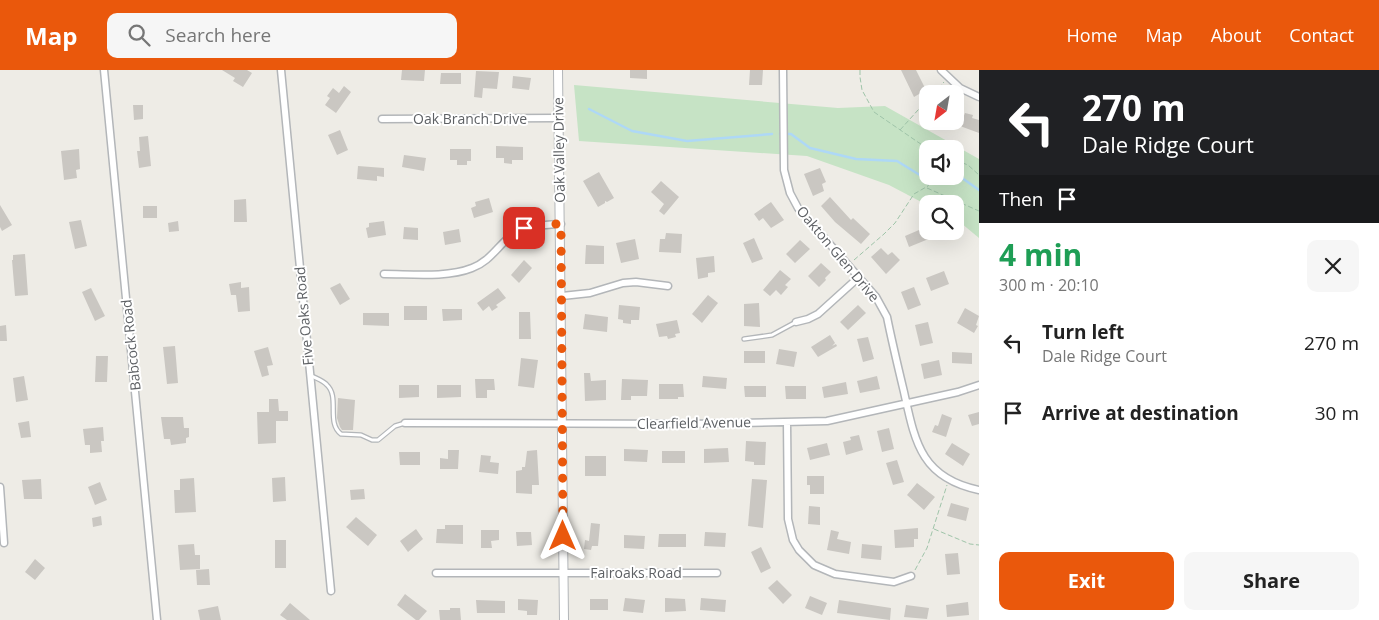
<!DOCTYPE html>
<meta charset="utf-8">
<style>
:root{--surface:#fff;--page:#f6f6f6;--text:#222;--muted:#767676;--accent:#ea580c}
body{margin:0;font-family:"Open Sans",sans-serif;background:var(--page);color:var(--text);height:100vh;display:flex;flex-direction:column;font-size:19px;white-space:nowrap}
*{box-sizing:border-box;margin:0}
p{font-size:16px;color:var(--muted)}
.icon{flex:none;width:28px;height:28px;fill:none;stroke:currentColor;stroke-width:2;stroke-linecap:round;stroke-linejoin:round}
.map{position:relative;flex:1;overflow:hidden}
.details{display:flex;flex-direction:column;background:var(--surface);width:400px}
.details>*{flex:none}
.hud{background:#202124;color:#fff;overflow:hidden}
.needle{width:32px;rotate:211deg}
.buttons{position:absolute;left:919px;top:15px;display:grid;gap:10px}
.buttons a{display:grid;place-items:center;width:45px;height:45px;border-radius:10px;background:var(--surface);box-shadow:0 5px 20px #0002;font-size:25px}
.pin{position:absolute;display:grid;place-items:center;width:42px;height:42px;color:#fff;margin:-21px;border-radius:10px;box-shadow:0 2px 8px #0006}
.me{position:absolute;width:55px;margin:-28px;rotate:0deg;stroke-linejoin:round;filter:drop-shadow(0 0 4px #0008)}
.turn{display:flex;align-items:center;gap:18px;height:105px;padding:0 20px;font-size:22px}
.turn .icon{width:65px;height:65px;stroke-width:2.5}
.turn b{display:block;font-size:35px;line-height:42px}
.then{display:flex;align-items:center;height:48px;padding:0 20px;background:#0003;gap:10px;font-size:19px}
.round{display:grid;place-items:center;flex:none;width:52px;height:52px;border-radius:10px;background:var(--page)}
.head{display:flex;align-items:center;justify-content:space-between;height:85px;padding:0 20px}
h1{font-size:30px;font-weight:700;line-height:38px;color:#1e9e55}
.action{display:flex;gap:10px;margin-top:auto;padding:10px 20px}
.action a{flex:1;height:58px;border-radius:10px;background:var(--accent);color:#fff;font-size:20px;font-weight:700;line-height:58px;text-align:center}
.action a+a{background:var(--page);color:var(--text)}
ul{padding:0;list-style:none}
li{display:flex;align-items:center;gap:15px;height:70px;padding:0 20px}
li div{flex:1}
li b{display:block;font-size:19px}
li em{font-style:normal}
header{display:flex;align-items:center;gap:30px;box-sizing:border-box;height:70px;padding:0 25px;background:var(--accent);color:#fff}
header strong{font-size:24px}
nav{display:flex;gap:28px;margin-inline-start:auto;font-size:18px}
.search{width:350px;height:45px;background:var(--page);display:flex;align-items:center;gap:12px;box-sizing:border-box;padding:0 18px;border-radius:10px;color:var(--muted);font-size:19px}
main{display:flex;flex:1;min-height:0}
.map>svg:first-child{display:block}
.green{fill:#c6e3c5;fill-rule:evenodd}
.lines{fill:none;stroke-linecap:round;stroke-linejoin:round}
.stream{stroke:#aed8f6;stroke-width:2.5}
.building{fill:#cac7c2}
.service-casing{stroke:#b3b6b9;stroke-width:5.5}
.minor-casing{stroke:#b3b6b9;stroke-width:9}
.tertiary-casing{stroke:#b3b6b9;stroke-width:10}
.path{stroke:#9fc4a9;stroke-width:1;stroke-dasharray:5 2.5;stroke-linecap:butt}
.service{stroke:#fff;stroke-width:3}
.minor{stroke:#fff;stroke-width:6}
.tertiary{stroke:#fff;stroke-width:8}
.route{stroke:#ea580c;stroke-width:9;stroke-dasharray:0 16.2}
.labels{text-anchor:middle;stroke-width:4;stroke-linejoin:round;paint-order:stroke}
.street-label{font-size:14px;fill:#5e6165;stroke:#fff}
</style>
<header>
<strong>Map</strong>
<div class="search"><svg class="icon" aria-label="search" viewBox="0 0 24 24"><circle cx="10" cy="10" r="6"/><path d="M15 15l6 6"/></svg>Search here</div>
<nav><a>Home</a><a>Map</a><a>About</a><a>Contact</a></nav>
</header>
<main>
<div class="map">
<svg width="979" height="550" viewBox="0 0 979 550">
<rect width="100%" height="100%" fill="#eeece6"/>
<!-- green -->
<path class="green" d="M574,15L838,38L885,36L979,89V168L955,148V134L927,135L889,115L807,86L579,71ZM928,79H955V106H928Z"/>
<g class="lines">
<!-- stream -->
<path class="stream" d="M589,39L632,61L687,71L772,64
M780,64H791L810,78L856,89L897,91L923,107L927,101L924,93L928,90
M955,103L979,120"/>
</g>
<!-- building -->
<path class="building" d="M222,0H247L252,3L243,17L233,11L235,8Z
M402,0H425L424,11L401,10Z
M630,0H647V9L630,8Z
M750,0H763L762,15H749Z
M901,0H916L926,20L914,27Z
M476,1L499,2L497,19L483,18L482,28L474,27Z
M441,3H461V14H440Z
M513,6L531,8L529,20L512,18Z
M344,16L351,22L336,43L325,35L330,28L327,26L333,18L339,23Z
M133,35H143V49L134,50Z
M965,43L973,45L972,48L979,50V63L960,56Z
M340,60L348,80L337,85L328,65Z
M148,66L151,96L139,98L137,81H140L139,67Z
M496,76L523,77V90H512V94L504,93V88H496Z
M79,79L80,99L76,100L77,108L64,110L61,81Z
M450,79H471V91H467V95H457V90H450Z
M404,85L426,88L424,101L402,97Z
M358,96L384,98V107L377,106V111L357,109Z
M820,98L826,112L822,114L824,121L813,126L804,104Z
M599,102L614,128L607,132L605,131V133L598,137L583,111Z
M661,111L679,127L664,145L659,141L664,134L651,122Z
M830,127L851,150L853,148L870,164L861,174L835,152L821,136Z
M489,128L493,142L474,148L471,138L476,136L475,132Z
M246,129L247,152H234V130Z
M771,132L784,150L771,158L763,148L759,151L754,144Z
M0,135L12,155L2,161L0,157Z
M143,136H157V148H143Z
M81,150L87,176L75,179L69,152Z
M178,151L179,161L169,162L168,153Z
M384,151L386,165L368,168L366,158L369,157V153Z
M404,157L418,158V170L403,169Z
M926,157L931,168L909,177L905,166Z
M459,159L461,172L445,175L443,162Z
M666,163L682,164L681,183L659,182L660,169H665Z
M754,168L763,189L752,193L743,173Z
M635,169L639,189L621,193L616,173Z
M800,170L810,179L795,193L786,184Z
M586,175L604,176V194H585Z
M881,178L888,185L892,182L900,190L886,204L871,187Z
M25,184L28,225L15,226L12,190H13V185Z
M714,186L715,202L708,203V207L698,209L696,188Z
M524,190L532,198L519,213L511,205Z
M821,193L831,202L825,208L826,210L819,217L808,206Z
M780,200L791,209L785,215L788,217L781,225L776,220L770,226L763,220Z
M944,201L949,214L931,221L926,208Z
M241,212V218L249,217L250,241L238,242L236,225H231L229,214Z
M340,213L350,229L340,235L330,218Z
M914,217L921,235L908,240L901,222Z
M91,218L105,246L95,251L82,222Z
M498,218L506,228L496,235L498,237L492,241L489,236L483,241L477,233Z
M708,225L718,233L702,253L692,244Z
M759,233L760,257L744,256V234Z
M619,235L640,237L639,250H631V254L623,253V250L618,249Z
M858,235L866,243L848,260L840,252Z
M404,236H427V250H404Z
M965,238L979,246L976,255L978,256L974,263L957,253Z
M442,239H462V250L443,251Z
M519,242H530L531,269H519Z
M363,243H389V256L363,255Z
M585,244L608,247L607,262L583,259Z
M677,250L680,263L675,264L676,267L668,269L667,266L659,267L656,254Z
M928,252L933,273L920,276L915,255Z
M6,255L7,271H0V256Z
M830,265L835,273L832,276L836,274L837,276L818,287L811,277Z
M868,267L874,289L863,292L857,269Z
M175,276L178,313L167,314L163,277Z
M268,277L273,295L267,296L269,305L262,307L254,281Z
M779,279L797,282L794,297L776,294Z
M744,281H765V293H744Z
M952,282L972,283V294L952,293Z
M96,286H108L107,312H95Z
M521,288L538,290L534,318L518,316Z
M939,290L942,305L924,309L921,294Z
M584,303H590L591,311L606,310V330L585,331Z
M24,306L28,330L16,332L13,308Z
M703,306L727,308L726,319L702,317Z
M877,306L880,319L860,323L857,311Z
M475,309H494L495,320H487V328H476Z
M622,309L648,310L647,326H631V330H621Z
M846,312L848,324L824,328L822,317Z
M659,314H683L684,327H678V329H659Z
M399,315H419V327L399,328Z
M437,315H461V327L437,328Z
M744,316H766V327H745Z
M785,316H806V329H786Z
M338,328L355,330L353,360H342L340,357L337,348Z
M269,329H278L279,341H288V351H276V373L258,374L257,342H269Z
M979,342V354L972,356L968,345Z
M942,344L952,348L946,367L932,362L935,355L938,356Z
M161,347H183L184,358H189V367L186,368V373L171,375L170,369H164Z
M29,351L31,367L21,368L18,353Z
M103,357L104,371H101L102,382L90,383V375H85L83,359Z
M889,358L894,379L882,382L877,361Z
M859,365L863,380L846,385L843,372L851,370L850,367Z
M746,371L766,372L765,395H754V392L745,391Z
M827,373L830,385L810,390L807,378Z
M952,373L970,384L963,396L945,384Z
M728,378L729,392L704,393V379Z
M624,379L648,380L647,392L624,391Z
M448,380H459L458,399H440V388L448,389Z
M537,380L539,415H532V424L516,423V401L522,400V397H525L527,381Z
M662,381H685V393H662Z
M399,382H420V395H400Z
M481,385L491,386L490,392L499,393L498,404L479,402Z
M585,386H606V406H585Z
M897,390L904,412L893,415L886,393Z
M807,406H824V424H810V415H807Z
M285,407L286,431L273,432L272,408Z
M194,408L196,442L175,443L174,420H180V409Z
M41,409L42,429H24L22,410Z
M752,409L767,410L763,458L748,456Z
M100,412L107,430L95,435L88,417Z
M917,413L935,427L924,440L907,425Z
M364,419L365,429L351,430L350,420Z
M951,433L969,438L966,451L947,446Z
M809,436L820,437V455L808,454Z
M101,446L102,455L93,457L92,448Z
M356,447L377,465L368,476L346,457Z
M591,453L600,454L598,476H592L591,480L584,479L585,470L589,471Z
M445,455H463V474L436,473L437,459H445Z
M918,458V469H914V477L895,478L894,460Z
M416,459L423,469L408,482L400,471Z
M481,460H499V470L491,471L492,478H481Z
M831,460L839,462L837,469L851,472L849,484L827,480Z
M516,462H531L532,475L517,476Z
M705,462L726,463L725,477L704,476Z
M659,464H686V477H658Z
M624,465L645,466L644,479L624,478Z
M275,470H286V498H275Z
M194,474L195,485H200V499L180,500L178,475Z
M862,474L882,476L881,490L861,488Z
M761,477L771,498L761,503L751,482Z
M958,483L960,504L947,505L945,484Z
M35,489L45,498L35,510L25,502Z
M209,499L210,515H197L196,500Z
M777,510L792,525L783,534L768,518Z
M405,524L427,541L419,550H416L397,535Z
M810,526L827,533L822,545L805,538Z
M625,528L645,530L643,543L623,541Z
M665,528L685,529L686,541L665,542Z
M701,528L726,530L725,542L700,540Z
M518,529L538,530L537,545H527V541L518,540Z
M590,529H608V540H590Z
M476,530L505,531V543H477Z
M839,530L891,538L890,550L837,543Z
M968,532L969,545L947,547L946,535Z
M290,533L310,550H287L280,545Z
M906,535L929,538L927,549L904,547Z
M218,536L221,550H200L198,540Z
M450,538H460L461,550H440L439,540H450Z"/>
<g class="lines">
<!-- service casing -->
<g class="service-casing">
<path id="service" d="M744,269L772,265L796,252
M310,305C315,308 323,310 327,315C340,327 326,353 341,364L361,365L372,370H378L395,356L405,353"/>
</g>
<!-- minor casing -->
<g class="minor-casing">
<path id="minor" d="M104,0L157,550
M281,0L331,521
M783,0L784,100L790,123L798,138L806,147L876,227L887,247C892,272 898,297 904,322C915,372 921,408 979,420
M941,0L960,18L979,27
M382,49L558,48
M384,204C411,204 447,208 472,198C486,193 494,182 504,172C520,156 539,155 561,154
M562,226L590,223L623,213L636,212L668,216
M796,252L808,249L818,244L859,207
M787,352L788,449L793,470L799,480L814,495L835,504L894,512L911,506
M405,353L690,354L827,351L958,322L979,315
M0,417L4,473
M436,503H717"/>
</g>
<!-- tertiary casing -->
<g class="tertiary-casing">
<path id="tertiary" d="M558,0L564,550"/>
</g>
<!-- path -->
<path class="path" d="M860,0V7L862,20L874,42L928,79
M933,24L944,12
M900,60L928,29
M955,90L968,95L979,105
M927,118L979,141
M854,190L884,164L895,153L914,124L928,116L933,106
M934,459L970,474L979,475
M915,500L927,478L947,415"/>
<!-- service -->
<use href="#service" class="service"/>
<!-- minor -->
<use href="#minor" class="minor"/>
<!-- tertiary -->
<use href="#tertiary" class="tertiary"/>
</g>
<g class="lines">
<!-- route -->
<path class="route" d="M524,158L542,154H561L563,466"/>
</g>
<g class="labels">
<!-- street labels -->
<g class="street-label">
<text x="470" y="54">Oak Branch Drive</text>
<text transform="translate(559 80) rotate(-91)" y="5">Oak Valley Drive</text>
<text transform="translate(838 184) rotate(50)" y="5">Oakton Glen Drive</text>
<text transform="translate(304 246) rotate(-95)" y="5">Five Oaks Road</text>
<text transform="translate(131 275) rotate(-96)" y="5">Babcock Road</text>
<text transform="translate(694 353) rotate(-1)" y="5">Clearfield Avenue</text>
<text x="636" y="508">Fairoaks Road</text>
</g>
</g>
</svg>
<div class="buttons">
<a><svg class="needle" viewBox="-14 -14 28 28"><path d="M0-13l5 13h-10z" fill="#e53935"/><path d="M0 13l5-13h-10z" fill="#767676"/></svg></a>
<a><svg class="icon" aria-label="sound" viewBox="0 0 24 24"><path d="M4 9h4l5-4v14l-5-4H4zM17 9q2 3 0 6"/></svg></a>
<a><svg class="icon" aria-label="search" viewBox="0 0 24 24"><circle cx="10" cy="10" r="6"/><path d="M15 15l6 6"/></svg></a>
</div>
<div class="pin" style="left:524px;top:158px;background:#d93025"><svg class="icon" aria-label="arrive" viewBox="0 0 24 24"><path d="M6 21V4h12l-3 4 3 4H6"/></svg></div>
<svg class="me" style="left:563px;top:466px" viewBox="-20 -20 40 40"><path d="M0-17L14 15 0 8-14 15z" fill="#ea580c" stroke="#fff" stroke-width="4"/></svg>
</div>
<section class="details">
<div class="hud">
<div class="turn"><svg class="icon" aria-label="left" viewBox="0 0 24 24"><path d="M17 20v-9H6M10 6l-5 5 5 5"/></svg><div><b>270 m</b>Dale Ridge Court</div></div>
<div class="then">Then<svg class="icon" aria-label="arrive" viewBox="0 0 24 24"><path d="M6 21V4h12l-3 4 3 4H6"/></svg></div>
</div>
<div class="head"><div><h1>4 min</h1><p>300 m · 20:10</p></div><a class="round"><svg class="icon" aria-label="close" viewBox="0 0 24 24"><path d="M6 6l12 12M18 6L6 18"/></svg></a></div>
<ul>
<li><svg class="icon" aria-label="left" viewBox="0 0 24 24"><path d="M17 20v-9H6M10 6l-5 5 5 5"/></svg><div><b>Turn left</b><p>Dale Ridge Court</p></div><em>270 m</em></li>
<li><svg class="icon" aria-label="arrive" viewBox="0 0 24 24"><path d="M6 21V4h12l-3 4 3 4H6"/></svg><div><b>Arrive at destination</b></div><em>30 m</em></li>
</ul>
<div class="action"><a>Exit</a><a>Share</a></div>
</section>
</main>
